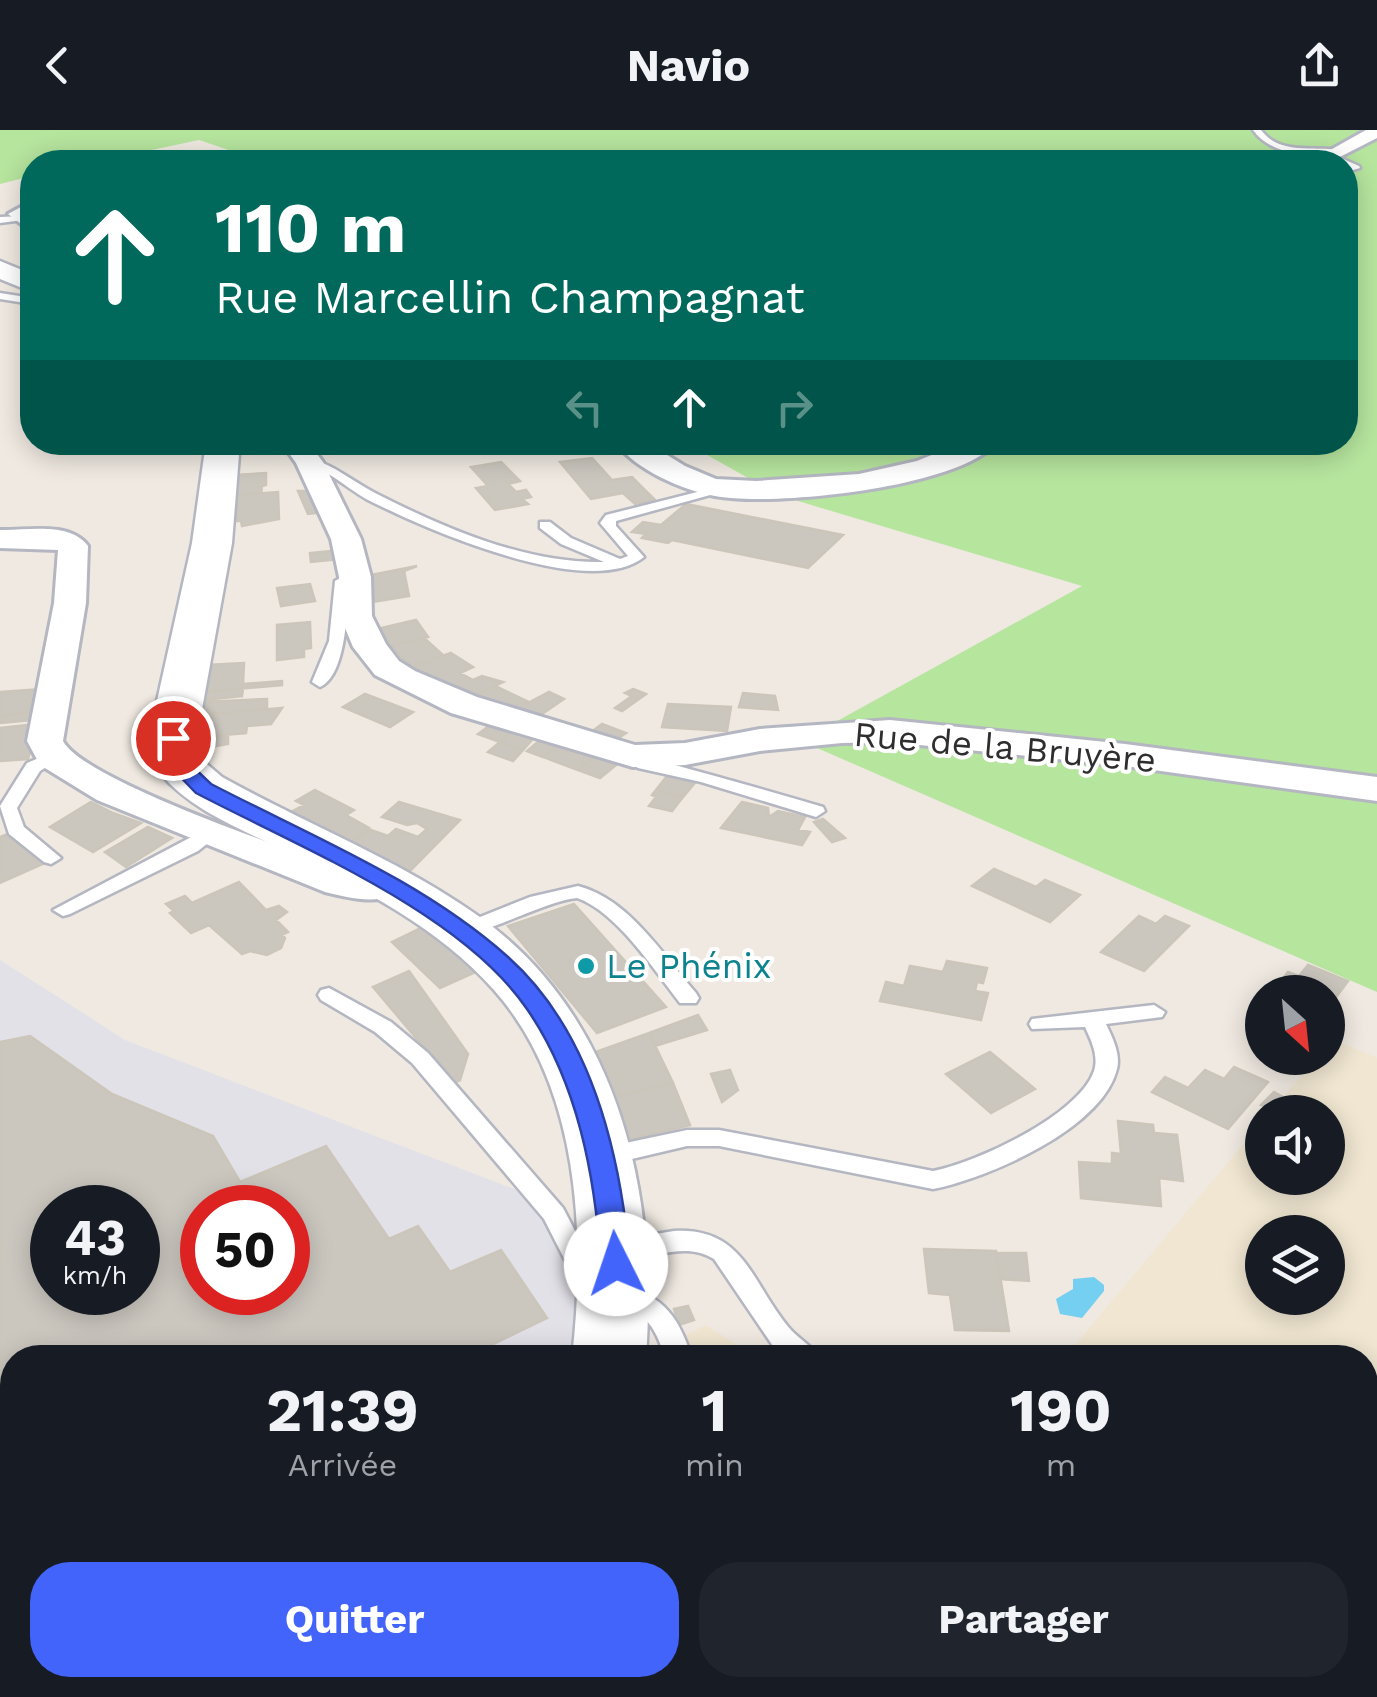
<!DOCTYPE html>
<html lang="fr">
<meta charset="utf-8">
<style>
:root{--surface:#171b24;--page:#20242c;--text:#f1f3f6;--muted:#9ea1a6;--accent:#4264fb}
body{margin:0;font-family:"Work Sans",sans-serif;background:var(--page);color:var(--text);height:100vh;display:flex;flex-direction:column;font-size:38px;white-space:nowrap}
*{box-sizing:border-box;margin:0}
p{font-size:32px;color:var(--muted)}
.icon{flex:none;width:55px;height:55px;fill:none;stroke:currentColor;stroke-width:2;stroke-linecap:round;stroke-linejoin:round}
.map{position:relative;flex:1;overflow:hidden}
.side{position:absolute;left:0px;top:1215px;width:1378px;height:352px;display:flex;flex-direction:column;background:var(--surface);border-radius:40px 40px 0 0;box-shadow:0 5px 25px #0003}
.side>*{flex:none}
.top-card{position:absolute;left:20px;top:20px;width:1338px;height:305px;border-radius:40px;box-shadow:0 5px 25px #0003;background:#00695c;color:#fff;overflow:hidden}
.needle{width:65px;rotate:153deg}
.buttons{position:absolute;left:1245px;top:845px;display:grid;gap:20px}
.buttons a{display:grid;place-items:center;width:100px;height:100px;border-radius:50%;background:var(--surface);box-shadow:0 5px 25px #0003;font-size:50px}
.speed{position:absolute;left:30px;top:1055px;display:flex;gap:20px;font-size:50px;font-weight:700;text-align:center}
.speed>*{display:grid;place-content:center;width:130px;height:130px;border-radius:50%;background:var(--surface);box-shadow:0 5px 25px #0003;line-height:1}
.speed small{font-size:25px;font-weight:400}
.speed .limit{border:15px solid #d22;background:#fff;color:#111}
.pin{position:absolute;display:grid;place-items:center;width:85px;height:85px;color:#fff;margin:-42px;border:5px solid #fff;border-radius:50%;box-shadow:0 2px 10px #0007}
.me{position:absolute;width:110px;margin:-55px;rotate:356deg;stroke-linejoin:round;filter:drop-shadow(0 0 8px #0008)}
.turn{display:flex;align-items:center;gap:35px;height:210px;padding:0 30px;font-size:45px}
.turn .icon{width:130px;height:130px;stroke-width:2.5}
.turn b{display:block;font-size:70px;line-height:85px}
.lanes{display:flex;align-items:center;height:95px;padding:0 30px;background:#0003;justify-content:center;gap:50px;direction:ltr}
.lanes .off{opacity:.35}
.eta{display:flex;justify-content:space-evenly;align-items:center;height:170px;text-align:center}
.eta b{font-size:60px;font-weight:700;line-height:70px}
.action{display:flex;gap:20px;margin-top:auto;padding:20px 30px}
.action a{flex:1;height:115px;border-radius:40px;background:var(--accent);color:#fff;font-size:40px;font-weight:700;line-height:115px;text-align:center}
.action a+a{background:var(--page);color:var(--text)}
header{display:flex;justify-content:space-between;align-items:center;height:130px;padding:0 30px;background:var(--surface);font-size:45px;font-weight:700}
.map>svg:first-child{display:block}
.industrial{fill:#e3e1e8;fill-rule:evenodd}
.education{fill:#f0e6d1;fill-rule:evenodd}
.green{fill:#b6e59e}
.water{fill:#75cff0}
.building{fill:#cbc7bf;stroke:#cbc5ba;stroke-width:2.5;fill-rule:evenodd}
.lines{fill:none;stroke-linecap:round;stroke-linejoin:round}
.service-casing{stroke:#b4b7c1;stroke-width:5}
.minor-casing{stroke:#b4b7c1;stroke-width:6}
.secondary-casing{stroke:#b4b7c1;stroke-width:5}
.service{fill:#fff;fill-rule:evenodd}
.minor{fill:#fff;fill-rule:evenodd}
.secondary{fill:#fff;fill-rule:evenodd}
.route{fill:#4264fb;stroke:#2b41a3;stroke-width:2.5}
.culture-dot{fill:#0f9aa8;stroke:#fff;stroke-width:4}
.labels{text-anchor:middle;stroke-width:8;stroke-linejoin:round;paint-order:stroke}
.street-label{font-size:35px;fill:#2e2e2e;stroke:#fff}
.culture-label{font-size:35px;fill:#0d838f;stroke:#fff;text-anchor:start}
</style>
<header><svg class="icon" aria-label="back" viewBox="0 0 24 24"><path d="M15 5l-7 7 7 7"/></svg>Navio<svg class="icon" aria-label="share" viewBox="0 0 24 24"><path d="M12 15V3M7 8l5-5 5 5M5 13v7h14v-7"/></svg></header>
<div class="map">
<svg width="1377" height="1567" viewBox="0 0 1377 1567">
<rect width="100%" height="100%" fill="#efe9e1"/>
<!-- industrial -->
<path class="industrial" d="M0,830L125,910L556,1075L588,1227L12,1228V1555H516L514,1567H0ZM52,1078H138V1162H52ZM202,1078H288V1162H202Z"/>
<!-- education -->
<path class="education" d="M1332,909L1377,928V1567H570L572,1555H1365V1228L1065,1227L1262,992V1048H1328V982H1270L1317,928H1328ZM1262,1102H1328V1168H1262Z
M706,1195L756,1227L642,1228Z"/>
<!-- green -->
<path class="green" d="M0,0H1377V862L801,611L1082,456L778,365L686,313L1345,312V32H264L199,10L95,32H32V46L0,54Z"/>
<!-- water -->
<path class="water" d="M1094,1147L1104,1155V1161L1082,1188L1060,1184L1056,1169L1073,1159V1149Z"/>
<!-- building -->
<path class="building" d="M592,328L612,350L632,347L655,370L635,374L623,363L591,369L560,332Z
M501,332L520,351L508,354L516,362L526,360L531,367L522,369L528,374L495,380L476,358L488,356L471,337Z
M266,343V355L262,356L261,363L237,365L235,345Z
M298,361H314L325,382L308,384Z
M278,362L279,389L242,396L241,391H235L237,365Z
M686,374L843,405L808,438L672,410L668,413L642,408L646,404L632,402L643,392L661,395Z
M340,420L341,429L311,432L310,423Z
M417,436L404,441L409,466L372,472L366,446Z
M310,454L315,471L281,476L277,458Z
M416,490L428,507L390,516L377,499Z
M310,492L311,518L304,519V527L277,530V495Z
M424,508L444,526L411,537L390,516Z
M451,523L473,537L460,543L473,550L482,546L503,552L472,567L411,537Z
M244,533L243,554L282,551V555L204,562L207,535Z
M495,556L529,572L511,582L472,567Z
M243,558L242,566L203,570L204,562Z
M41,559L35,582L0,586V562Z
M633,559L646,564L622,581L615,578L632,566L625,563Z
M549,562L564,569L533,590L511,582Z
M743,563L775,566L778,580L739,577Z
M365,564L413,582L390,597L343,577Z
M267,569V579L202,585L203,572Z
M668,574L731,577L727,601L662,597Z
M282,578L271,594L247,596L246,603L199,607L202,585Z
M35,582L32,590L0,593V586Z
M497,590L518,597L500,612L478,604Z
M37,594L28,629L0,631V598Z
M602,594L626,603L611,613L585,607Z
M518,597L537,604L523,620L500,612Z
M545,606L563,612L543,627L527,621Z
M228,607V614L199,619V609Z
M500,612L523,620L513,631L488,622Z
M563,612L597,624L578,640L543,627Z
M597,624L621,631L600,648L578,640Z
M671,641L699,648L683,667L656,660Z
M315,660L354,680L346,685L369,698L349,715L289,683L304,675L296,671Z
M656,660L683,667L672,681L649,676L656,667L652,665Z
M91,672L113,683L141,693L93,722L50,697Z
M399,672L460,690L407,744L349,715L368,699L388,706L396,699L418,707L427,699L417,693L407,695L382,687Z
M742,672L768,678L769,687L778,681L805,687L798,700L810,702L802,715L721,698Z
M823,689L845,708L832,712L814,692Z
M148,697L172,708L126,737L105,722Z
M10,703L45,733L0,753V707Z
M994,739L1036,757L1045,750L1080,765L1050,792L972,756Z
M239,752L266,780L279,776L287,782L276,790L288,802L282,805L285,808L281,818L267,825L250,821L242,824L209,795L191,803L170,783L174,781L166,774L185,766L192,773Z
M574,774L666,877L597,903L508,796Z
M1139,786L1156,794L1165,786L1189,796L1144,841L1101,822Z
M423,797L478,841L440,858L392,812Z
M947,831L987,838L983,853L977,852L975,861L988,863L981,890L880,871L886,852L904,856L910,836L943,842Z
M1308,835L1348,851L1328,878V862H1286L1277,856L1288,842L1299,846Z
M409,841L468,924L460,950L454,953L373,857Z
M698,885L707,900L655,916L649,903Z
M649,903L673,953L608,968L590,924Z
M30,906L112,964L213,1006L240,1052L326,1016L389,1109L418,1096L450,1142L501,1120L547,1188L485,1218L492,1228H12V1555H354L358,1567H0V912ZM52,1078H138V1162H52ZM202,1078H288V1162H202Z
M990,922L1035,959L991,983L946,944Z
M1234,937L1268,952L1228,999L1152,962L1165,947L1188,958L1205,940L1224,949Z
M730,940L738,960L722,972L711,944Z
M673,953L690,995L626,1010L608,968Z
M1274,962L1285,968L1275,980L1261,975Z
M1118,991L1153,995L1154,1003L1177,1005L1183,1051L1159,1048L1161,1076L1081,1068L1079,1032L1112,1034V1023L1121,1024Z
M924,1119L996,1121L1009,1201L955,1200L950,1165L929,1163Z
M996,1123H1026L1029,1151L1000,1149Z
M688,1176L694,1190L679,1195L674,1179Z
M423,1555H494L491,1567H424Z
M951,1555H1113L1124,1567H962Z"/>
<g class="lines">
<!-- service casing -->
<g class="service-casing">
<path id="service" d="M1253,0H1261C1282,28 1320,13 1348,22C1320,31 1271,26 1253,0Z
M1334,25L1359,36L1360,38L1353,40L1345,32L1331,29Z
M23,86V90L0,93V87Z
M0,163L32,168V174L0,169Z
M309,328C335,335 353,352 377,364C444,398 527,434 604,432L561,414L540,398V392H550L571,408L620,429L628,426L600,393L606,385L725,355L732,359L616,391V396L644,427C589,471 426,399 368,370C355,363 343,353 330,345C321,340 310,337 303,332Z
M342,447L349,451C347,478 347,545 320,557L312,552L329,511L335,451Z
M53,622L62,627L40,641L17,678L24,697L61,728L51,734L44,732L9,704L0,676L27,633Z
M633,623C695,641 760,658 823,677L825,681L816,687L701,652L638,638L624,628Z
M214,695L223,701L198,721L70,784L63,786L53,780Z
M578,756C629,769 663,825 696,863L699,868L696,873H680C654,840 617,782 577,768C544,771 475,810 455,805L452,801L455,797L530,767Z
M329,858L391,892L428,923L563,1078L586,1122L612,1127L616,1134L612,1141L582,1143L568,1136L544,1089L412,933L375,902L321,870L318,865L321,860Z
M1154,875L1165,882L1162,887L1106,894C1112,907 1121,924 1117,939C1102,999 988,1048 933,1059L719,1016H687L602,1036L594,1033L590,1027L594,1021L602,1018L687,1000H719L933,1041C976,1033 1079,985 1094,941C1099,926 1091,910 1085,897L1032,899L1029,894L1032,889Z
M674,1101C746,1097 752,1156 791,1200C800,1210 812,1215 818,1228H786L773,1216L714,1129C680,1108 647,1136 612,1125L608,1118L612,1111Z
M624,1156C665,1167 679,1188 692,1228H665C659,1208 651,1189 632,1179C622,1174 617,1176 611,1166L615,1159Z
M442,1555H474L471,1567H439Z
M885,1555H917L920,1567H888Z
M1143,1555H1182L1188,1567H1149Z"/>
</g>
<!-- minor casing -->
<g class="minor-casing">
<path id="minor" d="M1366,0H1377V8L1330,32H1309Z
M32,71V102L8,84Z
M281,312H308L323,332L361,409L371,447L372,486L386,514L399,531L415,541L477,567L635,615L685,613L760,599L890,590L1125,614L1377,647V671L1125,636L890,612L842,613L760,621L685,635L633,637L451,583L375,545L353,517L340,486L339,447L331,409L296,333Z
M615,312H646L685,336L716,349L756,351L859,344L917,331L963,312H997C960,358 772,377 715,366C682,360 636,340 615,312Z
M0,400C27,401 69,391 88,416L86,473L63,611C85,652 301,723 354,744C370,748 383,740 400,744L406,753C388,779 351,768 325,762L97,670L40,635L27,611L54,473L58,420L0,418Z"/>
</g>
<!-- secondary casing -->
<g class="secondary-casing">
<path id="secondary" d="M0,131L32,144V162L0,149Z
M206,312H240L232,413L197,607L201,629L222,647C306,694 398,729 477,785C619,885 658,1063 646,1228H572C586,1106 580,957 494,860C439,798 361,758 287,722C244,700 191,681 160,643C152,633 151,619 149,607L192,413Z
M495,1555H583L580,1567H492Z"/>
</g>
<!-- service -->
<use href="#service" class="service"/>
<!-- minor -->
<use href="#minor" class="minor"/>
<!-- secondary -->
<use href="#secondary" class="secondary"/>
</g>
<!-- route -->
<path class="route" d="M173,602L183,608L188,632L211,654C311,706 423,751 508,827C592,902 621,1027 630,1134L626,1141L616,1145L605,1141L601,1134C595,1046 578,953 527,879C461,782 299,717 196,663L168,634L163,608Z"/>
<!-- markers -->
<circle class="culture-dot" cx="586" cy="836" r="10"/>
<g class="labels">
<!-- street labels -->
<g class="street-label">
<text transform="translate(1005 617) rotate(5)" y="12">Rue de la Bruyère</text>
</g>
<!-- culture labels -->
<g class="culture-label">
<text x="606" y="848">Le Phénix</text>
</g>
</g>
</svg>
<div class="buttons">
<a><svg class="needle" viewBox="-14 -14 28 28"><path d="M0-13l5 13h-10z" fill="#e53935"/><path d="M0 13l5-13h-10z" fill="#9ea1a6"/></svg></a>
<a><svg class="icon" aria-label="sound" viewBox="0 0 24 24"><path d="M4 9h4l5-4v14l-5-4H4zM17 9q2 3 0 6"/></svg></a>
<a><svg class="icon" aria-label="layers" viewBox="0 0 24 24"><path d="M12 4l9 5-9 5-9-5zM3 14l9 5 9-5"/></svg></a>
</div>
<div class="speed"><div>43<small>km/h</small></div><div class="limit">50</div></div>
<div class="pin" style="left:173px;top:608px;background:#d93025"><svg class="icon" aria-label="arrive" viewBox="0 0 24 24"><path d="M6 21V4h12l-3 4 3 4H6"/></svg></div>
<svg class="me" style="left:616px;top:1134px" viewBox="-20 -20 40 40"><circle r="19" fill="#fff"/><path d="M0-13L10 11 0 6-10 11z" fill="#4264fb"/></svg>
<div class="top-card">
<div class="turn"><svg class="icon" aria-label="ahead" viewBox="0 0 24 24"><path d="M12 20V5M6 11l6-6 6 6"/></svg><div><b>110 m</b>Rue Marcellin Champagnat</div></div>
<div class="lanes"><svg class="icon off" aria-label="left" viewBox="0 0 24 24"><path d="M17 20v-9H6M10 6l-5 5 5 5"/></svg><svg class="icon" aria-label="ahead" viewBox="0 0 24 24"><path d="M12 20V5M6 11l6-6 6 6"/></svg><svg class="icon off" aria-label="right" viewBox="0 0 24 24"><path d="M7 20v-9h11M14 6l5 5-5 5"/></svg></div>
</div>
<section class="side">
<div class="eta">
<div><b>21:39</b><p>Arrivée</p></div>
<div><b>1</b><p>min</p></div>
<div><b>190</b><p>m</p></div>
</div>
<div class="action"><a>Quitter</a><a>Partager</a></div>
</section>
</div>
